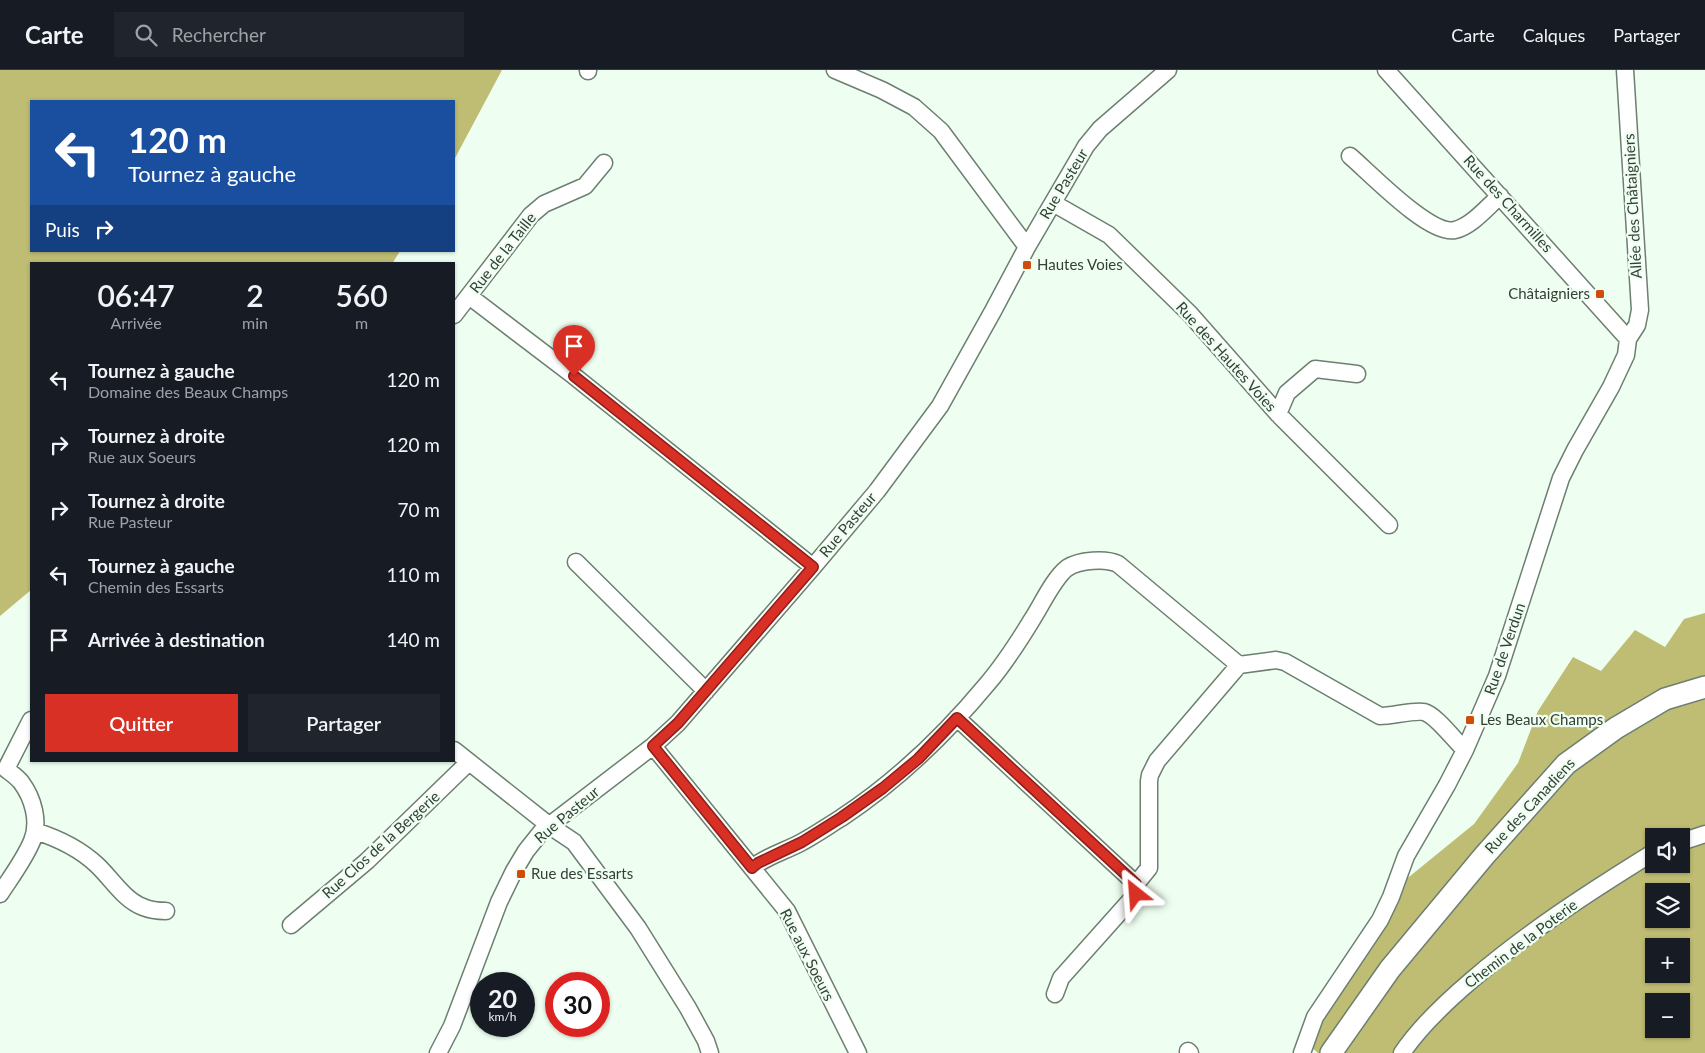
<!DOCTYPE html>
<html lang="fr">
<meta charset="utf-8">
<style>
:root{--surface:#171b24;--page:#20242c;--text:#f1f3f6;--muted:#9ea1a6;--line:#363941;--accent:#d93025}
body{margin:0;font-family:Lato,sans-serif;background:var(--page);color:var(--text);height:100vh;display:flex;flex-direction:column;font-size:19px;white-space:nowrap}
*{box-sizing:border-box;margin:0}
p{font-size:16px;color:var(--muted)}
.icon{flex:none;width:28px;height:28px;fill:none;stroke:currentColor;stroke-width:2;stroke-linecap:round;stroke-linejoin:round}
.map{position:relative;flex:1;overflow:hidden}
.drawer{position:absolute;left:30px;top:192px;width:425px;height:500px;display:flex;flex-direction:column;background:var(--surface);border-radius:0px;box-shadow:0 1px 4px #0004}
.drawer>*{flex:none}
.top-card{position:absolute;left:30px;top:30px;width:425px;height:152px;border-radius:0px;box-shadow:0 1px 4px #0004;background:#1a4fa0;color:#fff;overflow:hidden}
.controls{position:absolute;left:1645px;top:758px;display:grid;gap:10px}
.controls a{display:grid;place-items:center;width:45px;height:45px;border-radius:0px;background:var(--surface);box-shadow:0 1px 4px #0004;font-size:25px}
.speed{position:absolute;left:470px;top:902px;display:flex;gap:10px;font-size:25px;font-weight:700;text-align:center}
.speed>*{display:grid;place-content:center;width:65px;height:65px;border-radius:50%;background:var(--surface);box-shadow:0 1px 4px #0004;line-height:1}
.speed small{font-size:12px;font-weight:400}
.speed .limit{border:8px solid #d22;background:#fff;color:#111}
.pin{position:absolute;display:grid;place-items:center;width:42px;height:42px;color:#fff;margin:-51px -21px;border-radius:50% 50% 50% 0;rotate:-45deg;box-shadow:0 0 5px #0007}
.pin .icon{rotate:45deg}
.me{position:absolute;width:55px;margin:-28px;rotate:332deg;stroke-linejoin:round;filter:drop-shadow(0 0 4px #0008)}
.turn{display:flex;align-items:center;gap:18px;height:105px;padding:0 15px;font-size:22px}
.turn .icon{width:65px;height:65px;stroke-width:2.5}
.turn b{display:block;font-size:35px;line-height:42px}
.then{display:flex;align-items:center;height:48px;padding:0 15px;background:#0003;gap:10px;font-size:19px}
.eta{display:flex;justify-content:space-evenly;align-items:center;height:85px;text-align:center}
.eta b{font-size:30px;font-weight:600;line-height:35px}
.primary-button{display:flex;gap:10px;margin-top:auto;padding:10px 15px}
.primary-button a{flex:1;height:58px;border-radius:0px;background:var(--accent);color:#fff;font-size:20px;font-weight:600;line-height:58px;text-align:center}
.primary-button a+a{background:var(--page);color:var(--text)}
ul{padding:0;list-style:none}
li{display:flex;align-items:center;gap:15px;height:65px;padding:0 15px}
li div{flex:1}
li b{display:block;font-size:19px}
li em{font-style:normal}
header{display:flex;align-items:center;gap:30px;box-sizing:border-box;height:70px;padding:0 25px;background:var(--surface);border-bottom:1px solid var(--line)}
header strong{font-size:24px}
nav{display:flex;gap:28px;margin-inline-start:auto;font-size:18px}
.search{width:350px;height:45px;background:var(--page);display:flex;align-items:center;gap:12px;box-sizing:border-box;padding:0 18px;border-radius:0px;color:var(--muted);font-size:19px}
.map>svg:first-child{display:block}
.forest{fill:#bfbd73;fill-rule:evenodd}
.lines{fill:none;stroke-linecap:round;stroke-linejoin:round}
.minor-casing{stroke:#6c7f70;stroke-width:19}
.major-casing{stroke:#6c7f70;stroke-width:24}
.minor{stroke:#fff;stroke-width:16}
.major{stroke:#fff;stroke-width:21}
.route-casing{stroke:#8d1f18;stroke-width:12}
.route{stroke:#d93025;stroke-width:9}
.poi-dot{fill:#d14b0a;stroke:#eefff1;stroke-width:2}
.labels{text-anchor:middle;stroke-width:4.5;stroke-linejoin:round;paint-order:stroke}
.street-label{font-size:15px;fill:#363e38;stroke:#eefff1}
.poi-label{font-size:15px;fill:#363e38;stroke:#eefff1;text-anchor:start}
</style>
<header>
<strong>Carte</strong>
<div class="search"><svg class="icon" aria-label="search" viewBox="0 0 24 24"><circle cx="10" cy="10" r="6"/><path d="M15 15l6 6"/></svg>Rechercher</div>
<nav><a>Carte</a><a>Calques</a><a>Partager</a></nav>
</header>
<div class="map">
<svg width="1705" height="983" viewBox="0 0 1705 983">
<rect width="100%" height="100%" fill="#eefff1"/>
<!-- forest -->
<path class="forest" d="M0,0H502L454,90V31H31V181H400L392,194H31V520L0,546Z
M1705,543V983H1318L1312,978L1319,952L1404,811L1474,754L1518,693L1538,641L1573,587L1601,601L1635,560L1665,577L1684,549ZM1654,766H1681V794H1654ZM1654,821H1681V849H1654ZM1654,876H1681V904H1654ZM1654,931H1681V959H1654Z"/>
<g class="lines">
<!-- minor casing -->
<g class="minor-casing">
<path id="minor" d="M835,0L882,20L914,37L941,61L1027,177
M1386,0L1628,269
M588,1V0
M1350,86C1370,103 1430,166 1455,160C1472,156 1487,137 1500,126
M1053,133L1109,165L1190,244L1278,344L1389,455
M469,226L574,306L813,497
M454,245L531,145L544,134L585,116L604,93
M1278,344L1287,323L1315,299L1357,304
M576,492L706,621
M957,648L1136,814
M653,676L787,841L858,983
M454,680L550,756L574,772L638,858L688,938L706,971L710,983
M35,761C57,768 80,779 97,795C111,808 124,830 143,837C150,840 158,841 166,841
M1681,772L1705,764
M752,798C766,786 786,781 802,772C815,765 828,756 841,748C897,711 945,665 988,613C1005,593 1019,571 1033,548C1042,534 1054,508 1067,498C1079,490 1106,488 1118,494L1239,595
M0,824C11,807 24,790 32,771C40,752 33,728 21,712C17,707 11,703 6,699L31,650
M291,855L367,791L469,692
M1055,924L1061,908L1136,824V814L1149,798V711L1150,705L1157,691L1239,595L1276,590L1285,592L1380,646C1392,646 1414,640 1424,642C1436,645 1455,671 1465,680
M1188,981L1190,983
M438,983L452,956L499,832L514,801L526,781L542,761L653,676L678,653L813,497L877,421L940,336L993,241L1027,177L1086,76L1100,59L1168,0
M1302,983L1315,947L1380,850L1391,827L1406,786L1447,715L1465,680L1497,606L1561,408L1575,380L1611,317L1626,285L1628,269L1637,255L1640,240L1625,0
M1402,983C1421,955 1447,931 1473,909C1529,861 1591,821 1654,782"/>
</g>
<!-- major casing -->
<g class="major-casing">
<path id="major" d="M1331,983L1390,899L1484,786L1566,694L1616,658L1665,629L1705,617"/>
</g>
<!-- minor -->
<use href="#minor" class="minor"/>
<!-- major -->
<use href="#major" class="major"/>
</g>
<g class="lines">
<!-- route casing -->
<g class="route-casing">
<path id="route" d="M574,306L813,497L678,653L653,676L752,798L758,793L802,772L842,747L883,718L918,689L957,648L1136,814V824"/>
</g>
<!-- route -->
<use href="#route" class="route"/>
</g>
<!-- markers -->
<g class="poi-dot">
<rect x="1022" y="190" width="10" height="10" rx="2.5"/>
<rect x="1595" y="219" width="10" height="10" rx="2.5"/>
<rect x="1465" y="645" width="10" height="10" rx="2.5"/>
<rect x="516" y="799" width="10" height="10" rx="2.5"/>
</g>
<g class="labels">
<!-- street labels -->
<g class="street-label">
<text transform="translate(1064 114) rotate(-59)" y="5">Rue Pasteur</text>
<text transform="translate(1508 134) rotate(48)" y="5">Rue des Charmilles</text>
<text transform="translate(1633 136) rotate(-93)" y="5">Allée des Châtaigniers</text>
<text transform="translate(503 183) rotate(-52)" y="5">Rue de la Taille</text>
<text transform="translate(1226 287) rotate(48)" y="5">Rue des Hautes Voies</text>
<text transform="translate(848 455) rotate(-50)" y="5">Rue Pasteur</text>
<text transform="translate(1505 579) rotate(-71)" y="5">Rue de Verdun</text>
<text transform="translate(1530 736) rotate(-47)" y="5">Rue des Canadiens</text>
<text transform="translate(567 745) rotate(-40)" y="5">Rue Pasteur</text>
<text transform="translate(381 775) rotate(-42)" y="5">Rue Clos de la Bergerie</text>
<text transform="translate(1521 874) rotate(-37)" y="5">Chemin de la Poterie</text>
<text transform="translate(807 885) rotate(63)" y="5">Rue aux Soeurs</text>
</g>
<!-- poi labels -->
<g class="poi-label">
<text x="1037" y="200">Hautes Voies</text>
<text x="1590" y="229" text-anchor="end">Châtaigniers</text>
<text x="1480" y="655">Les Beaux Champs</text>
<text x="531" y="809">Rue des Essarts</text>
</g>
</g>
</svg>
<div class="controls">
<a><svg class="icon" aria-label="sound" viewBox="0 0 24 24"><path d="M4 9h4l5-4v14l-5-4H4zM17 9q2 3 0 6"/></svg></a>
<a><svg class="icon" aria-label="layers" viewBox="0 0 24 24"><path d="M12 4l9 5-9 5-9-5zM3 14l9 5 9-5"/></svg></a>
<a>+</a>
<a>−</a>
</div>
<div class="speed"><div>20<small>km/h</small></div><div class="limit">30</div></div>
<div class="pin" style="left:574px;top:306px;background:#d93025"><svg class="icon" aria-label="arrive" viewBox="0 0 24 24"><path d="M6 21V4h12l-3 4 3 4H6"/></svg></div>
<svg class="me" style="left:1136px;top:824px" viewBox="-20 -20 40 40"><path d="M0-17L14 15 0 8-14 15z" fill="#d93025" stroke="#fff" stroke-width="4"/></svg>
<div class="top-card">
<div class="turn"><svg class="icon" aria-label="left" viewBox="0 0 24 24"><path d="M17 20v-9H6M10 6l-5 5 5 5"/></svg><div><b>120 m</b>Tournez à gauche</div></div>
<div class="then">Puis<svg class="icon" aria-label="right" viewBox="0 0 24 24"><path d="M7 20v-9h11M14 6l5 5-5 5"/></svg></div>
</div>
<section class="drawer">
<div class="eta">
<div><b>06:47</b><p>Arrivée</p></div>
<div><b>2</b><p>min</p></div>
<div><b>560</b><p>m</p></div>
</div>
<ul>
<li><svg class="icon" aria-label="left" viewBox="0 0 24 24"><path d="M17 20v-9H6M10 6l-5 5 5 5"/></svg><div><b>Tournez à gauche</b><p>Domaine des Beaux Champs</p></div><em>120 m</em></li>
<li><svg class="icon" aria-label="right" viewBox="0 0 24 24"><path d="M7 20v-9h11M14 6l5 5-5 5"/></svg><div><b>Tournez à droite</b><p>Rue aux Soeurs</p></div><em>120 m</em></li>
<li><svg class="icon" aria-label="right" viewBox="0 0 24 24"><path d="M7 20v-9h11M14 6l5 5-5 5"/></svg><div><b>Tournez à droite</b><p>Rue Pasteur</p></div><em>70 m</em></li>
<li><svg class="icon" aria-label="left" viewBox="0 0 24 24"><path d="M17 20v-9H6M10 6l-5 5 5 5"/></svg><div><b>Tournez à gauche</b><p>Chemin des Essarts</p></div><em>110 m</em></li>
<li><svg class="icon" aria-label="arrive" viewBox="0 0 24 24"><path d="M6 21V4h12l-3 4 3 4H6"/></svg><div><b>Arrivée à destination</b></div><em>140 m</em></li>
</ul>
<div class="primary-button"><a>Quitter</a><a>Partager</a></div>
</section>
</div>
